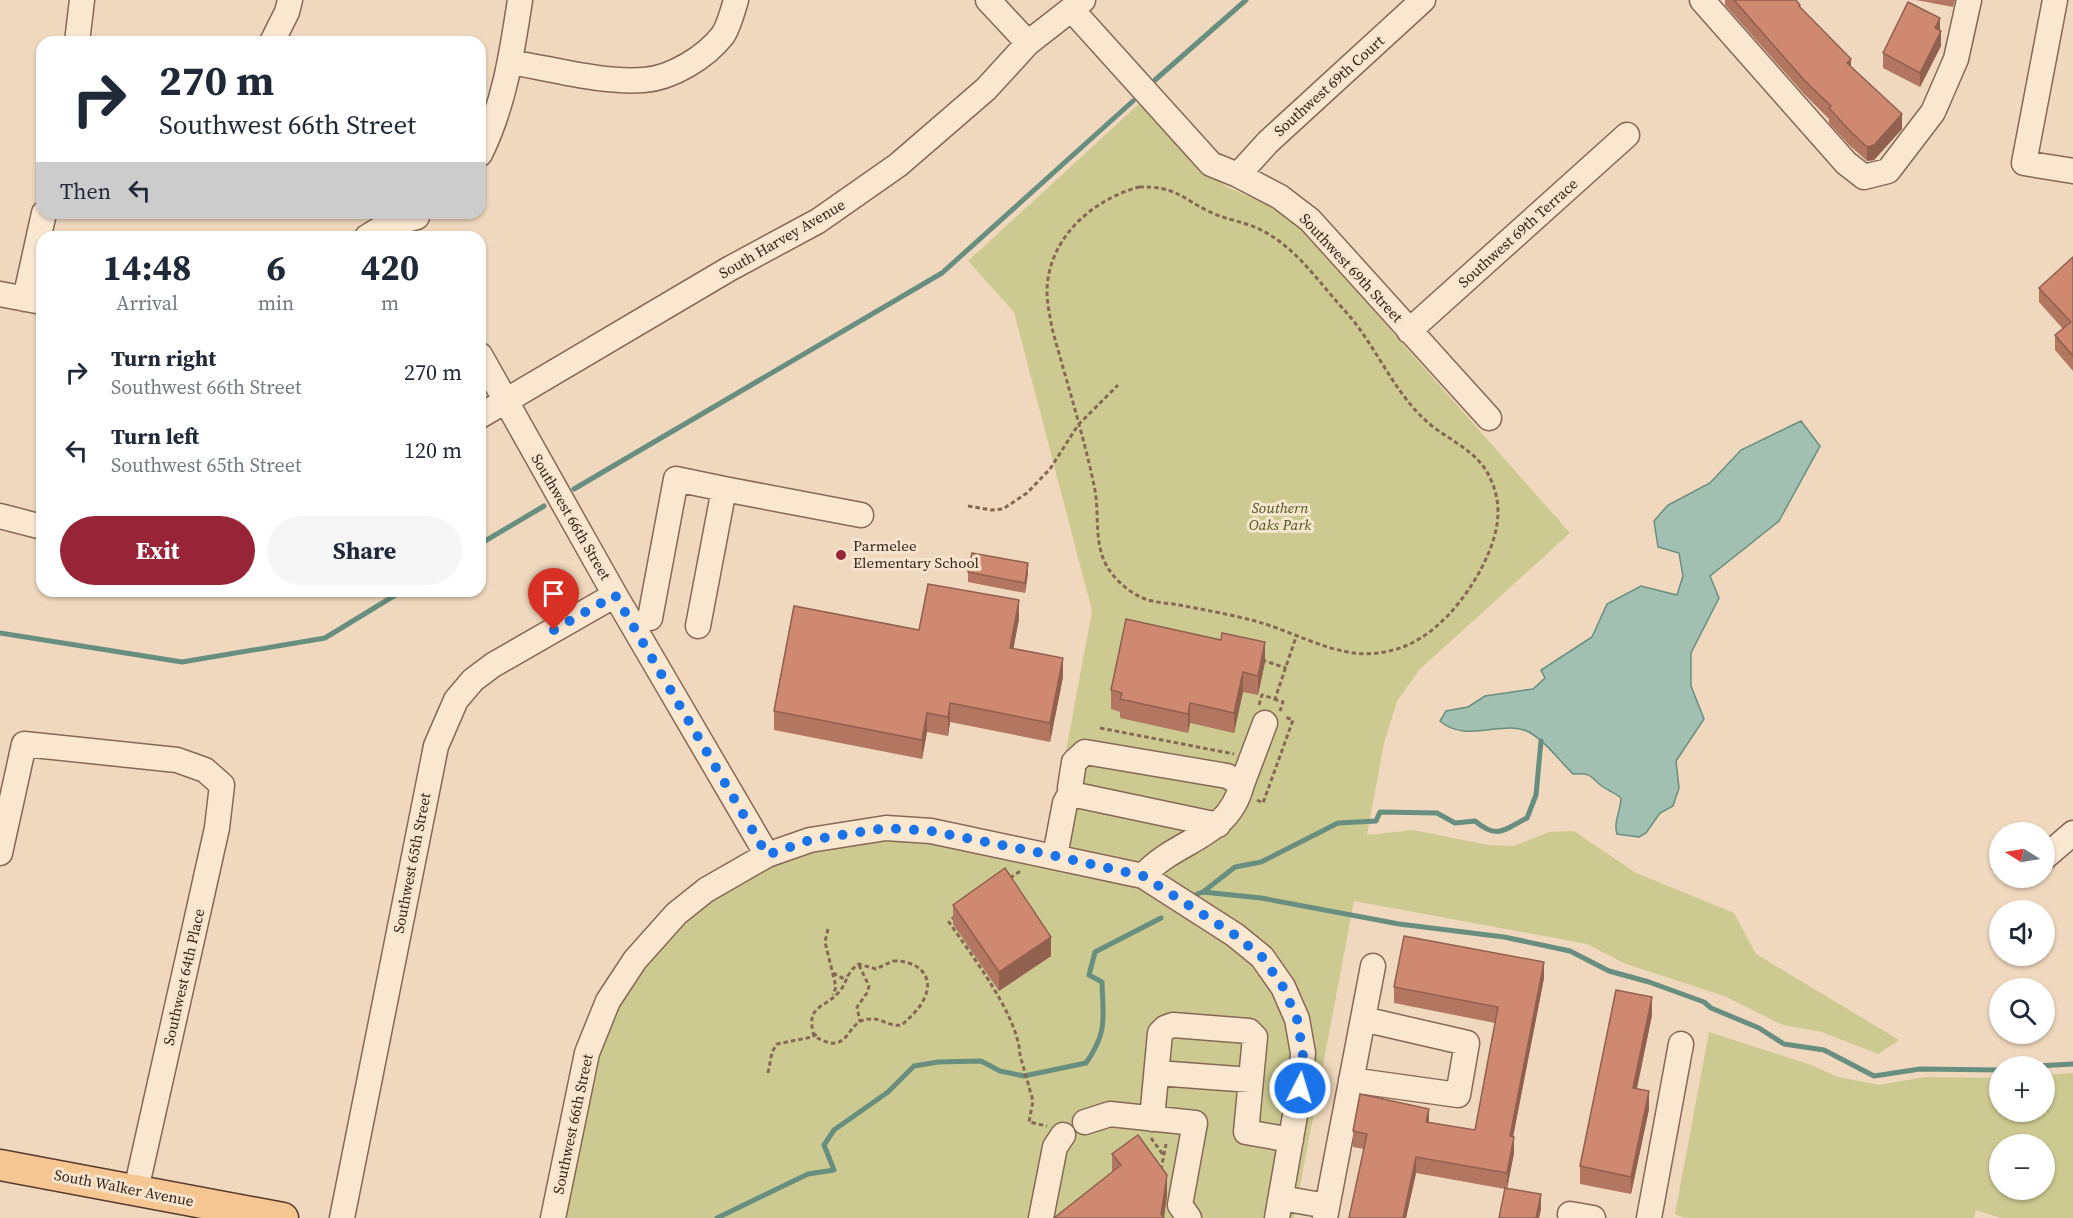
<!DOCTYPE html>
<meta charset="utf-8">
<style>
:root{--surface:#fff;--page:#f6f6f7;--text:#1f2937;--muted:#747a83;--accent:#982437}
body{margin:0;font-family:"Source Serif 4",serif;background:var(--page);color:var(--text);height:100vh;display:flex;flex-direction:column;font-size:22px;white-space:nowrap}
*{box-sizing:border-box;margin:0}
p{font-size:20px;color:var(--muted)}
.icon{flex:none;width:33px;height:33px;fill:none;stroke:currentColor;stroke-width:2;stroke-linecap:round;stroke-linejoin:round}
.map{position:relative;flex:1;overflow:hidden}
.side{position:absolute;left:36px;top:231px;width:450px;height:366px;display:flex;flex-direction:column;background:var(--surface);border-radius:18px;box-shadow:0 2px 4px #0004}
.side>*{flex:none}
.banner{position:absolute;left:36px;top:36px;width:450px;height:183px;border-radius:18px;box-shadow:0 2px 4px #0004;background:#fff;color:var(--text);overflow:hidden}
.needle{width:39px;rotate:281deg}
.tools{position:absolute;left:1989px;top:822px;display:grid;gap:12px}
.tools a{display:grid;place-items:center;width:66px;height:66px;border-radius:50%;background:var(--surface);box-shadow:0 2px 4px #0004;font-size:30px}
.pin{position:absolute;display:grid;place-items:center;width:51px;height:51px;color:#fff;margin:-62px -26px;border-radius:50% 50% 50% 0;rotate:-45deg;box-shadow:0 0 6px #0007}
.pin .icon{rotate:45deg}
.me{position:absolute;width:66px;margin:-33px;rotate:5deg;stroke-linejoin:round;filter:drop-shadow(0 0 4px #0008)}
.turn{display:flex;align-items:center;gap:21px;height:126px;padding:0 24px;font-size:27px}
.turn .icon{width:78px;height:78px;stroke-width:2.5}
.turn b{display:block;font-size:42px;line-height:51px}
.then{display:flex;align-items:center;height:57px;padding:0 24px;background:#0003;gap:12px;font-size:22px}
.eta{display:flex;justify-content:space-evenly;align-items:center;height:102px;text-align:center}
.eta b{font-size:36px;font-weight:700;line-height:42px}
.cta{display:flex;gap:12px;margin-top:auto;padding:12px 24px}
.cta a{flex:1;height:69px;border-radius:36px;background:var(--accent);color:#fff;font-size:24px;font-weight:700;line-height:69px;text-align:center}
.cta a+a{background:var(--page);color:var(--text)}
ul{padding:0;list-style:none}
li{display:flex;align-items:center;gap:18px;height:78px;padding:0 24px}
li div{flex:1}
li b{display:block;font-size:22px}
li em{font-style:normal}
.map>svg:first-child{display:block}
.green{fill:#cdca91;fill-rule:evenodd}
.water{fill:#a1c0b2;stroke:#688e7f;stroke-width:1.5}
.lines{fill:none;stroke-linecap:round;stroke-linejoin:round}
.stream{stroke:#688e7f;stroke-width:5}
.minor-casing{stroke:#876856;stroke-width:27}
.major-casing{stroke:#54382b;stroke-width:33}
.path{stroke:#876856;stroke-width:3;stroke-dasharray:4.5 3;stroke-linecap:butt}
.minor{stroke:#fae7d0;stroke-width:24}
.major{stroke:#f5c692;stroke-width:30}
.wall{fill:#b27661}
.shaded-wall{fill:#91604f}
.building{fill:#cf8971;stroke:#91604f;stroke-width:1.5}
.route{stroke:#1a73e8;stroke-width:10;stroke-dasharray:0 18}
.poi-dot{fill:#982437;stroke:#f6e4cd;stroke-width:2}
.labels{text-anchor:middle;stroke-width:6;stroke-linejoin:round;paint-order:stroke}
.street-label{font-size:15px;fill:#36241b;stroke:#f6e4cd}
.park-label{font-size:15px;font-style:italic;fill:#4e5321;stroke:#f6e4cd}
.poi-label{font-size:15px;fill:#36241b;stroke:#f6e4cd;text-anchor:start}
</style>
<div class="map">
<svg width="2073" height="1218" viewBox="0 0 2073 1218">
<rect width="100%" height="100%" fill="#efd8bd"/>
<!-- green -->
<path class="green" d="M1140,103L1194,164L1227,187L1271,206L1297,224L1570,533L1420,669L1397,701L1384,743L1367,835L1413,830L1488,845L1514,846L1549,832L1574,831L1636,873L1734,913L1756,954L1899,1040L1878,1054L1822,1032L1783,1025L1724,996L1626,964L1587,944L1354,901L1294,1218H563C576,1150 583,1078 612,1015C617,1003 627,991 634,980C651,956 670,930 694,912C749,869 821,841 892,841C943,841 994,855 1045,864L1092,611L1014,312L968,261Z
M1709,1032L1811,1065L1838,1077L1879,1085L1925,1077L1999,1078L2000,1112H2044L2045,1075L2073,1073V1218H2001L1976,1210L1974,1218H1684L1675,1214ZM2044,1144V1190H2000V1144Z"/>
<!-- water -->
<path class="water" d="M1801,421L1820,446L1779,521L1710,576L1719,598L1691,653V686L1704,719L1676,761L1679,788L1673,806L1660,813L1646,833L1639,837L1617,834C1613,822 1621,810 1621,798C1615,793 1609,791 1603,787C1588,776 1594,773 1573,774C1559,760 1546,742 1529,732C1505,719 1465,744 1440,721L1446,711L1468,707L1485,696L1533,689L1545,678L1541,670L1592,637L1607,604L1641,586L1677,595L1683,576L1679,553L1658,547L1654,521L1668,505L1710,483L1741,450Z"/>
<g class="lines">
<!-- stream -->
<path class="stream" d="M1155,80L1246,0
M574,489L942,273L1133,101
M480,544L544,506
M0,633L182,662L325,638L402,591
M1203,892L1261,898L1399,924L1504,937L1570,951L1609,971L1649,982L1704,1002L1711,1008L1759,1028L1784,1044L1824,1050L1874,1076L1920,1069L2000,1070
M1197,894L1203,892L1235,867L1261,862L1338,823L1376,821L1380,812L1437,813L1455,823L1475,821C1498,840 1503,830 1527,818L1536,795L1541,741
M2037,1066L2073,1064
M717,1218L808,1174L834,1170L824,1145L834,1130L888,1092L914,1066L938,1062L981,1061L1000,1071L1024,1076L1086,1063C1108,1032 1103,1018 1102,982L1089,975L1095,952L1161,918"/>
<!-- minor casing -->
<g class="minor-casing">
<path id="minor" d="M988,0L1028,43
M1702,0L1846,163L1864,177L1888,171L1933,112L1956,59L1969,0
M2055,0L2024,163L2073,171
M1072,10L1211,164L1238,175L1280,197L1310,220L1489,418
M77,42L82,0
M272,42L287,12L290,0
M510,62C553,69 600,83 644,80C672,78 706,57 723,35C729,26 733,10 736,0
M480,154C504,106 512,53 520,0
M1238,175L1268,142L1423,0
M367,237L385,226L417,217
M0,294L42,302
M25,299L44,213
M1409,331L1627,135
M480,355L615,595L767,855L706,890L676,914L635,960L608,1001L587,1053L553,1218
M480,416L729,269L818,221L898,165L986,89L1028,43L1083,0
M724,489L861,515
M0,516L42,527
M650,618L676,479L724,489L698,626
M1242,784L1265,723
M0,853L24,744L177,760L205,770L222,785L217,828L136,1190
M767,855L810,840L886,828L931,831L1143,876L1235,935L1262,957L1283,987L1297,1019L1303,1053L1300,1087L1277,1218
M1055,856L1065,803L1071,792
M2044,858L2073,833
M1143,876C1177,838 1228,839 1242,784L1227,776L1085,752L1074,762L1070,788L1076,795L1218,825
M1157,1073L1251,1080
M1351,1080L1458,1095L1467,1043L1363,1019
M1152,1119L1160,1033L1165,1028L1173,1025L1249,1031L1255,1037L1246,1132L1291,1140
M1085,1122L1110,1114L1195,1123L1180,1205L1189,1218
M1281,1198L1327,1206
M1570,1214L1593,1218
M342,1218L436,746L456,700L473,680L493,665L615,595
M1041,1218L1055,1147L1063,1135
M1325,1218L1373,966
M1649,1218L1681,1044"/>
</g>
<!-- major casing -->
<g class="major-casing">
<path id="major" d="M0,1165L283,1218"/>
</g>
<!-- path -->
<path class="path" d="M1139,187C1175,186 1180,197 1208,211C1225,220 1244,221 1261,230C1296,247 1320,284 1346,312C1378,348 1394,395 1432,426C1454,443 1480,453 1491,480C1505,511 1496,540 1481,569C1464,601 1434,638 1397,649C1383,653 1368,655 1354,653C1323,649 1289,631 1259,622C1233,615 1206,610 1179,605C1169,603 1158,603 1148,600C1135,596 1122,586 1113,575C1091,549 1101,516 1094,485C1083,433 1066,380 1052,328C1050,316 1047,304 1047,291C1048,239 1091,200 1139,187Z
M968,506L991,510L1003,509L1027,493L1050,469L1078,425L1118,385
M1262,660L1286,668
M1274,699L1283,702L1280,711
M1259,705L1262,695L1275,699L1297,634
M1100,728L1234,754
M1257,800L1263,803L1293,720L1285,717
M1010,878L1022,870
M955,916L949,922C972,956 1018,1015 1020,1055L1033,1101L1029,1122L1047,1126
M828,929L825,942L836,987L833,995
M893,961C916,960 936,975 924,999C919,1010 910,1017 902,1025C889,1027 882,1018 870,1019C844,1019 852,1059 814,1036C805,1004 825,1009 840,991C847,982 847,971 859,964L876,969Z
M859,965L869,986L867,993L857,1007L860,1022
M833,973L842,978L847,976
M768,1073L772,1052L777,1044L812,1037L818,1033
M1151,1138L1164,1156
M1161,1170L1166,1144"/>
<!-- minor -->
<use href="#minor" class="minor"/>
<!-- major -->
<use href="#major" class="major"/>
</g>
<!-- wall -->
<path class="wall" d="M1725,0H1796L1800,8L1851,67L1902,129L1874,160L1867,161L1849,145L1829,123V119L1804,94L1725,5Z
M1916,0H1955L1953,7Z
M1940,30L1941,46L1920,87L1883,68V53Z
M2073,257V371L2055,350V335L2063,329L2039,302V288Z
M968,572L1028,573L1025,593L968,582Z
M1019,619L1013,648L1063,677L1050,742L950,722L948,736L927,732L922,759L774,730V711L919,630Z
M1265,662L1258,695L1243,692L1234,733L1190,723L1188,733L1120,718V712L1111,709V690Z
M953,905L1051,956L999,991L953,924Z
M1544,978L1513,1137L1514,1153L1507,1188L1541,1209L1539,1218H1499L1505,1189L1416,1173L1406,1218H1349L1364,1149L1353,1147V1131L1429,1122L1475,1130L1495,1023L1394,1003V987Z
M1652,1015L1637,1089L1649,1109L1631,1194L1580,1184V1166Z
M1112,1154L1167,1195L1164,1217L1112,1172Z"/>
<!-- shaded-wall -->
<path class="shaded-wall" d="M1940,18V32L1935,28Z
M1941,31V46L1920,87V73Z
M1851,59V74L1847,63Z
M1902,114V129L1874,160L1867,161V147Z
M1028,563V573L1025,593V583Z
M1019,600V619L1010,667V648Z
M1265,642V662L1258,695V676Z
M1063,658V677L1050,742V723Z
M1243,672V692L1234,733V713Z
M950,703V722L948,736V717Z
M1190,703V723L1188,733V714Z
M927,713V732L922,759V740Z
M1051,937V956L999,991V972Z
M1544,962V978L1510,1152V1136Z
M1652,997V1015L1633,1106V1088Z
M1649,1091V1109L1631,1194V1177Z
M1429,1109V1124L1426,1122Z
M1514,1137V1153L1507,1189V1173Z
M1416,1157V1173L1406,1218H1403Z
M1167,1175V1195L1164,1218L1161,1214Z
M1541,1194V1209L1539,1218H1536Z"/>
<!-- building -->
<path class="building" d="M1734,0H1796L1800,5L1799,6L1851,59L1847,63L1902,114L1874,145L1867,147L1849,130L1829,108L1831,106L1804,80Z
M1908,2L1940,18L1935,28L1941,31L1920,73L1883,53Z
M2073,257V356L2055,335L2071,322L2039,288Z
M972,553L1028,563L1025,583L968,572Z
M928,584L1019,600L1010,648L1063,658L1050,723L950,703L948,717L927,713L922,740L774,711L794,606L919,630Z
M1126,619L1221,640L1222,633L1265,642L1258,676L1243,672L1234,713L1190,703L1188,714L1120,699L1122,693L1111,690Z
M1005,868L1051,937L999,972L953,905Z
M1404,936L1544,962L1510,1136L1514,1137L1507,1173L1416,1157L1403,1218H1349L1367,1134L1353,1131L1360,1094L1429,1109L1426,1122L1475,1130L1498,1007L1394,987Z
M1616,990L1652,997L1633,1088L1649,1091L1631,1177L1580,1166Z
M1138,1135L1167,1175L1161,1214L1164,1218H1054L1121,1165L1112,1154Z
M1505,1188L1541,1194L1536,1218H1499Z"/>
<g class="lines">
<!-- route -->
<path class="route" d="M554,630L615,595L767,855L810,840L886,828L931,831L1051,855L1143,876L1235,935L1262,957L1283,987L1297,1019L1303,1053L1300,1088"/>
</g>
<!-- markers -->
<circle class="poi-dot" cx="841" cy="555" r="6"/>
<g class="labels">
<!-- street labels -->
<g class="street-label">
<text transform="translate(1329 86) rotate(-42)" y="5">Southwest 69th Court</text>
<text transform="translate(1518 233) rotate(-42)" y="5">Southwest 69th Terrace</text>
<text transform="translate(782 239) rotate(-30)" y="5">South Harvey Avenue</text>
<text transform="translate(1351 268) rotate(47)" y="5">Southwest 69th Street</text>
<text transform="translate(571 517) rotate(60)" y="5">Southwest 66th Street</text>
<text transform="translate(412 863) rotate(-79)" y="5">Southwest 65th Street</text>
<text transform="translate(184 977) rotate(-77)" y="5">Southwest 64th Place</text>
<text transform="translate(573 1124) rotate(-78)" y="5">Southwest 66th Street</text>
<text transform="translate(124 1188) rotate(11)" y="5">South Walker Avenue</text>
</g>
<!-- park labels -->
<g class="park-label">
<text x="1280" y="513">Southern<tspan x="1280" dy="17">Oaks Park</tspan></text>
</g>
<!-- poi labels -->
<g class="poi-label">
<text x="853" y="551">Parmelee<tspan x="853" dy="17">Elementary School</tspan></text>
</g>
</g>
</svg>
<div class="tools">
<a><svg class="needle" viewBox="-14 -14 28 28"><path d="M0-13l5 13h-10z" fill="#e53935"/><path d="M0 13l5-13h-10z" fill="#747a83"/></svg></a>
<a><svg class="icon" aria-label="sound" viewBox="0 0 24 24"><path d="M4 9h4l5-4v14l-5-4H4zM17 9q2 3 0 6"/></svg></a>
<a><svg class="icon" aria-label="search" viewBox="0 0 24 24"><circle cx="10" cy="10" r="6"/><path d="M15 15l6 6"/></svg></a>
<a>+</a>
<a>−</a>
</div>
<div class="pin" style="left:554px;top:630px;background:#d93025"><svg class="icon" aria-label="arrive" viewBox="0 0 24 24"><path d="M6 21V4h12l-3 4 3 4H6"/></svg></div>
<svg class="me" style="left:1300px;top:1088px" viewBox="-20 -20 40 40"><circle r="17" fill="#1a73e8" stroke="#fff" stroke-width="3"/><path d="M0-11L8 9 0 5-8 9z" fill="#fff"/></svg>
<div class="banner">
<div class="turn"><svg class="icon" aria-label="right" viewBox="0 0 24 24"><path d="M7 20v-9h11M14 6l5 5-5 5"/></svg><div><b>270 m</b>Southwest 66th Street</div></div>
<div class="then">Then<svg class="icon" aria-label="left" viewBox="0 0 24 24"><path d="M17 20v-9H6M10 6l-5 5 5 5"/></svg></div>
</div>
<section class="side">
<div class="eta">
<div><b>14:48</b><p>Arrival</p></div>
<div><b>6</b><p>min</p></div>
<div><b>420</b><p>m</p></div>
</div>
<ul>
<li><svg class="icon" aria-label="right" viewBox="0 0 24 24"><path d="M7 20v-9h11M14 6l5 5-5 5"/></svg><div><b>Turn right</b><p>Southwest 66th Street</p></div><em>270 m</em></li>
<li><svg class="icon" aria-label="left" viewBox="0 0 24 24"><path d="M17 20v-9H6M10 6l-5 5 5 5"/></svg><div><b>Turn left</b><p>Southwest 65th Street</p></div><em>120 m</em></li>
</ul>
<div class="cta"><a>Exit</a><a>Share</a></div>
</section>
</div>
